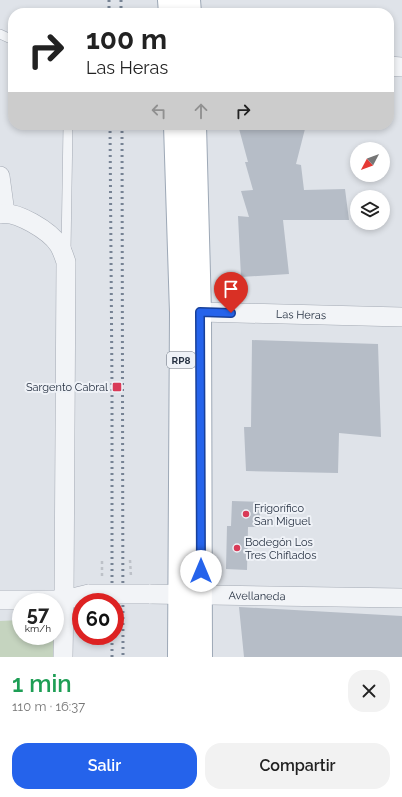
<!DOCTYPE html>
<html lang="es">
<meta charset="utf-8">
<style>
:root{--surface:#fff;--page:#f2f2f2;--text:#222;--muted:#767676;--accent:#2563eb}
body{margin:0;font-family:Raleway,sans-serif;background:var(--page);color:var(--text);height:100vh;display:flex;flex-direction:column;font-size:15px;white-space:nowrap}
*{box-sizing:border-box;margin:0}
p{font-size:13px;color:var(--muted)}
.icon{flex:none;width:22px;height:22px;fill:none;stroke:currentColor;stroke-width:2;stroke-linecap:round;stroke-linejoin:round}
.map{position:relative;height:657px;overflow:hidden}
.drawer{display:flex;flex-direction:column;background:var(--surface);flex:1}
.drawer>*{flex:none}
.guide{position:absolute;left:8px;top:8px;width:386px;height:122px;border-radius:16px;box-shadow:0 2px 6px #0003;background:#fff;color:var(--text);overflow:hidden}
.needle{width:26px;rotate:229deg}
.fabs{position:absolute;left:350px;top:142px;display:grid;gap:8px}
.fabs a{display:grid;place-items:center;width:40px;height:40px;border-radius:50%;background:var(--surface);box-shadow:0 2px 6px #0003;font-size:20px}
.speed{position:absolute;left:12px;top:593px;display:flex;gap:8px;font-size:20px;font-weight:700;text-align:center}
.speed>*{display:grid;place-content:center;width:52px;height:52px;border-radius:50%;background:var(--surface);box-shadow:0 2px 6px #0003;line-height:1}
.speed small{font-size:10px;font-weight:400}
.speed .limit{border:6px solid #d22;background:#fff;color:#111}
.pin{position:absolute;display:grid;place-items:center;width:34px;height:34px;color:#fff;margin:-41px -17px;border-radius:50% 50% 50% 0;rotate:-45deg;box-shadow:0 0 4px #0007}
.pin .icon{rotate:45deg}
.me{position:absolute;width:44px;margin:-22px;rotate:0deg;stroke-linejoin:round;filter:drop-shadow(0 0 3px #0008)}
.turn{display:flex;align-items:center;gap:14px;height:84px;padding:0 12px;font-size:18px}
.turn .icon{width:52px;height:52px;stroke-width:2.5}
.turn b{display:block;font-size:28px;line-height:34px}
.lanes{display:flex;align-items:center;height:38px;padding:0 12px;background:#0003;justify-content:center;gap:20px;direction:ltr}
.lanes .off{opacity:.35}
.round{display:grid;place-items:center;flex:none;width:42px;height:42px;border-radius:16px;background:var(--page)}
.summary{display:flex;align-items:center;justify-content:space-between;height:68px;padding:0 12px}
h1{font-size:24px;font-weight:600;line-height:30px;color:#1e9e55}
.cta{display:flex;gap:8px;margin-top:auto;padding:8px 12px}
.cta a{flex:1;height:46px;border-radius:16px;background:var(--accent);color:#fff;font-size:16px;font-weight:600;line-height:46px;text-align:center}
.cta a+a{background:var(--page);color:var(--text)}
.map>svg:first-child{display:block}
.green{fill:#c5d4bf}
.building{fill:#b6bdc7}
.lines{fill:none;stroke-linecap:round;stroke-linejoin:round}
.service-casing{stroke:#a4aab4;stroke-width:10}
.minor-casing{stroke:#a4aab4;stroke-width:20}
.primary-casing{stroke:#9da8b6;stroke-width:24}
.path{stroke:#bdc1c8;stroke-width:2.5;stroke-dasharray:3 3;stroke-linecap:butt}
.service{stroke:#f2f4f7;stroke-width:9}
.minor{stroke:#f2f4f7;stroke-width:19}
.primary{stroke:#fff;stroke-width:22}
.rail{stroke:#778394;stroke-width:3;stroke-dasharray:2 4;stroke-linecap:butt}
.minor-bridge-casing{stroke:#a4aab4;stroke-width:20;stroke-linecap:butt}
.minor-bridge{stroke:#f2f4f7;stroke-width:19}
.route-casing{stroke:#184099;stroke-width:10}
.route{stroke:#2563eb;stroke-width:7}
.poi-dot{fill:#d93a57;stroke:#eff2f7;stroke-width:1.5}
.labels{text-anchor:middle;stroke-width:4;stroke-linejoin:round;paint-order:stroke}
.shield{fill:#eff2f7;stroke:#626b78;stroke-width:1}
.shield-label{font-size:10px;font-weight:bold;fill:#263142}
.street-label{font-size:11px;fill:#263142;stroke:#eff2f7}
.poi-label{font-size:11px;fill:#263142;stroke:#eff2f7;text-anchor:start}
</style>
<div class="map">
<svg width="402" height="657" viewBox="0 0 402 657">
<rect width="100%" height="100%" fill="#dfe3e9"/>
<!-- green -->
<path class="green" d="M21,620V636H53L56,644V657H0V621Z"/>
<!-- building -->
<path class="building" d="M238,125H306L296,164L301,165L304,190L345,189L349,220H283L289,274L241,277L238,216L249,217L241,191L253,190L245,162H248Z
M252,340L378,344L381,437L339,433L338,473L246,471L244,427H251Z
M232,501L260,502V527H248L247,570L226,569L227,526H231Z
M239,607L402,616V657H244Z"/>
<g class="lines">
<!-- service casing -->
<g class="service-casing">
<path id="service" d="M0,34L13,40
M66,251L68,125"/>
</g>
<!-- minor casing -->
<g class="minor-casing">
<g id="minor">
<path d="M389,66L402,67"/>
<path d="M0,176L5,213"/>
<path d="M0,214C16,210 50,231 59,245C62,250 64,256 66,262L64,600L63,657"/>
<path id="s1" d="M200,312L402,317"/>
<path id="s2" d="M149,594L402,598"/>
<path d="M0,600H64L89,594"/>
</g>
</g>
<!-- primary casing -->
<g class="primary-casing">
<path id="primary" d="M169,0L170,13
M189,0L190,13
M175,125L181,313L179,657
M195,125L200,312L201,657"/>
</g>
<!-- path -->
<path class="path" d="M130,560L131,577
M102,561V577"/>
<!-- service -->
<use href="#service" class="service"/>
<!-- minor -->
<use href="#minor" class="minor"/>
<!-- primary -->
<use href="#primary" class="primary"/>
<!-- rail -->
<path class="rail" d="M109,0V13
M121,0V13
M110,125L112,387V602
M122,125L123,657
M112,657V636"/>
<!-- minor-bridge casing -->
<g class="minor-bridge-casing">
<path id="minor-bridge" d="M89,594H149"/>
</g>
<!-- minor-bridge -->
<use href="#minor-bridge" class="minor-bridge"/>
</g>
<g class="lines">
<!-- route casing -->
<g class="route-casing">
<path id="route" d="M201,571L200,312L231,313"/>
</g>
<!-- route -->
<use href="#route" class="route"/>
</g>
<!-- markers -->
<g class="poi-dot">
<rect x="112" y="382" width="10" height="10" rx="2"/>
<circle cx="246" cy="514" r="4"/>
<circle cx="237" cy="548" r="4"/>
</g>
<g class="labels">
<!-- shield labels -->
<rect class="shield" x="167" y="352" width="28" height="16" rx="3"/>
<g class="shield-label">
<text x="181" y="364">RP8</text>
</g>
<!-- street labels -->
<g class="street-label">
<text dy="4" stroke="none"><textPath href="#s1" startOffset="101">Las Heras</textPath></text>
<text dy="4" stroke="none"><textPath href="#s2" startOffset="108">Avellaneda</textPath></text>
</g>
<!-- poi labels -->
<g class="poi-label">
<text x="108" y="391" text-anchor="end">Sargento Cabral</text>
<text x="254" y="512">Frigorífico<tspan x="254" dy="13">San Miguel</tspan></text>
<text x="245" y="546">Bodegón Los<tspan x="245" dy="13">Tres Chiflados</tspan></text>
</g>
</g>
</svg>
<div class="fabs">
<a><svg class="needle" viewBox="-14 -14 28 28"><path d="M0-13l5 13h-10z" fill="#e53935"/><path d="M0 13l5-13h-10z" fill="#767676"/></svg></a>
<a><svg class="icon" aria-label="layers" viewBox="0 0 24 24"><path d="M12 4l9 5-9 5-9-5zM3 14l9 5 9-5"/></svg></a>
</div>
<div class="speed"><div>57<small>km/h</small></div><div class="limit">60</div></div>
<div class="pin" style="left:231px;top:313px;background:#d93025"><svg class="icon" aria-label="arrive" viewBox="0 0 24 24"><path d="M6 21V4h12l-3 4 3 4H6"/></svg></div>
<svg class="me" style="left:201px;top:571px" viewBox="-20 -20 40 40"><circle r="19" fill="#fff"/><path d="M0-13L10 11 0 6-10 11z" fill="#2563eb"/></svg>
<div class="guide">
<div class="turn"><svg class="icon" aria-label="right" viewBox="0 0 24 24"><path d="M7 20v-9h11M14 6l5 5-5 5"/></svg><div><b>100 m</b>Las Heras</div></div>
<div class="lanes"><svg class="icon off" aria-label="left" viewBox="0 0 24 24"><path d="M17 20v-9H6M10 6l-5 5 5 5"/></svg><svg class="icon off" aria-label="ahead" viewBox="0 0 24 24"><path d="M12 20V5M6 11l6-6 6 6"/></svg><svg class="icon" aria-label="right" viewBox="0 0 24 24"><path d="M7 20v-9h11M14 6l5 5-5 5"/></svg></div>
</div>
</div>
<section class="drawer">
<div class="summary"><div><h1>1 min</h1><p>110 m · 16:37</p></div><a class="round"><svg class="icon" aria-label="close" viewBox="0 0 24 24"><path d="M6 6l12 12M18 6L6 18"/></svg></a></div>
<div class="cta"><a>Salir</a><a>Compartir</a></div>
</section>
